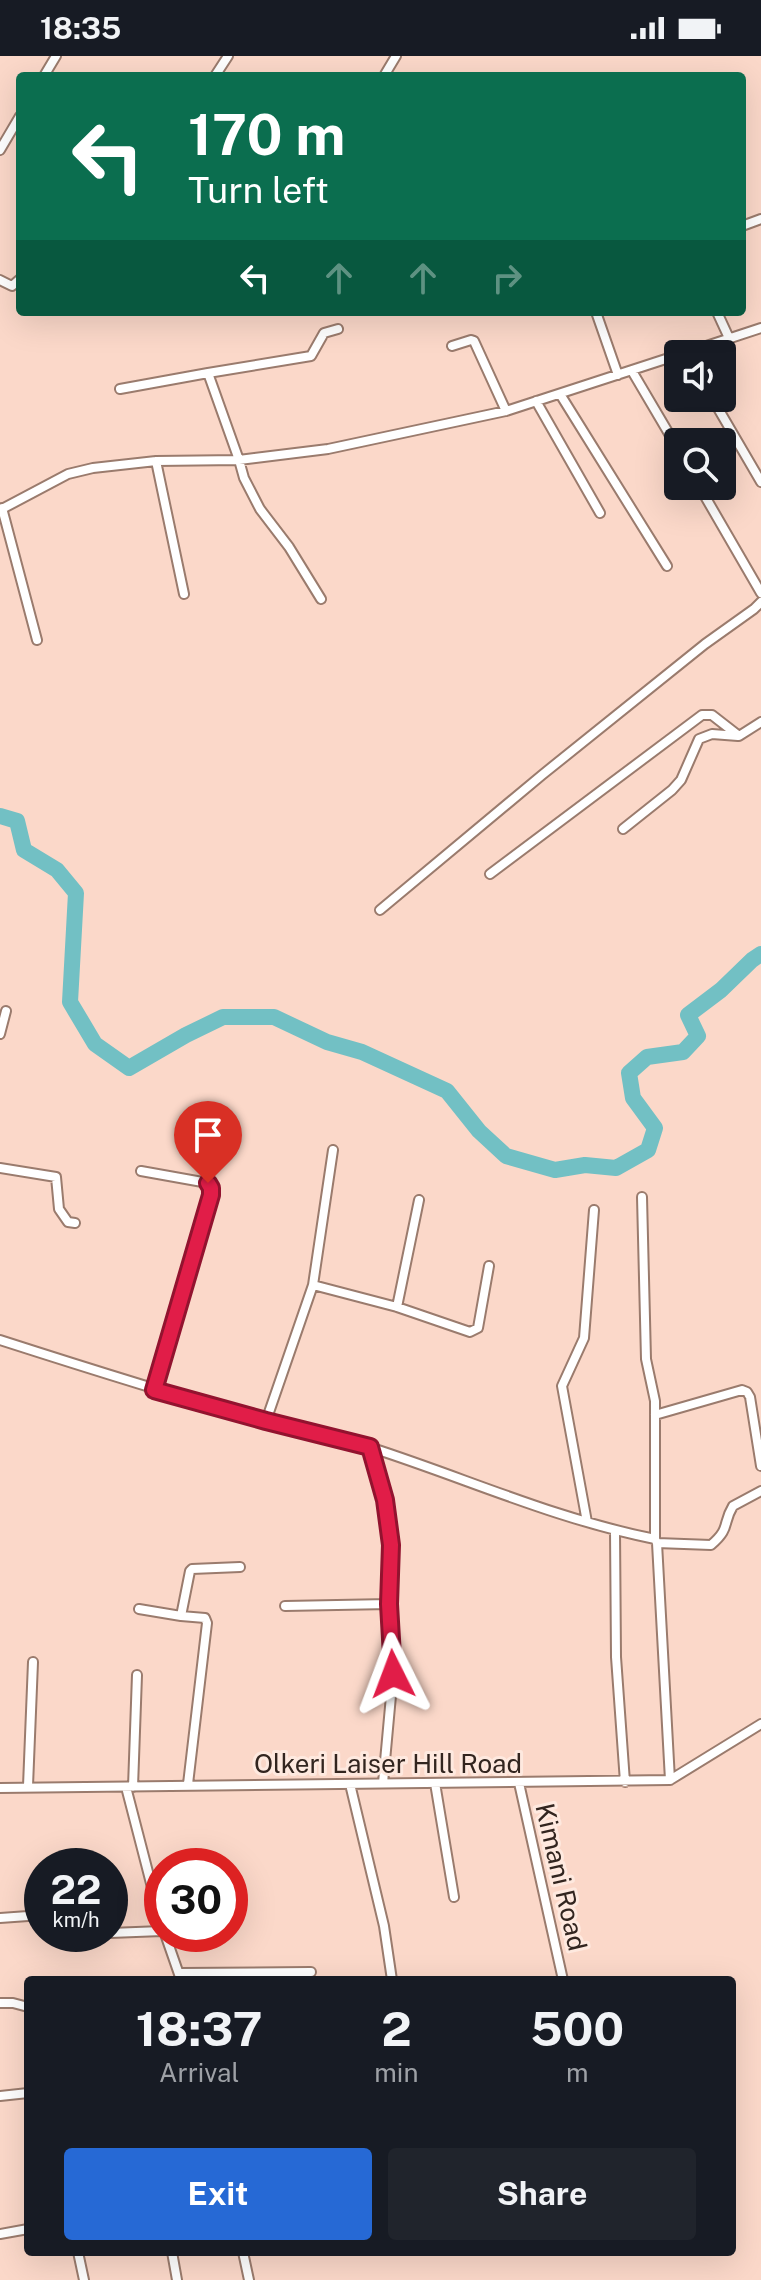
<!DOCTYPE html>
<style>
:root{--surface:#171b24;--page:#20242c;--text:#f1f3f6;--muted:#9ea1a6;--accent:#2669d5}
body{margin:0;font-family:"Public Sans",sans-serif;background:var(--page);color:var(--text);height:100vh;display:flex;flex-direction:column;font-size:30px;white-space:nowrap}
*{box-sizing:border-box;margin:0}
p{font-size:26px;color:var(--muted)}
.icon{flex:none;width:44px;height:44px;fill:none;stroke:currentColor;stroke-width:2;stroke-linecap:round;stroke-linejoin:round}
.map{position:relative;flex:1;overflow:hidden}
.side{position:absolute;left:24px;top:1920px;width:712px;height:280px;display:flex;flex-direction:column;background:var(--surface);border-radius:8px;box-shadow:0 8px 32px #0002}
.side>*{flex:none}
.hud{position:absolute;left:16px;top:16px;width:730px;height:244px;border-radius:8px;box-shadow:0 8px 32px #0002;background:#0b6e4f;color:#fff;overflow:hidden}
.tools{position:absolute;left:664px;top:284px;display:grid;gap:16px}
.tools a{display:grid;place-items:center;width:72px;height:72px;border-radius:8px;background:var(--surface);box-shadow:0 8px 32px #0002;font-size:40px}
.speed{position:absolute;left:24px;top:1792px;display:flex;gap:16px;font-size:40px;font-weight:700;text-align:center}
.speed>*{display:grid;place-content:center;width:104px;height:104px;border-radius:50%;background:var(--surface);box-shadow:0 8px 32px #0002;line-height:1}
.speed small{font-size:20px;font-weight:400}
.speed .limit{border:12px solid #d22;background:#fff;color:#111}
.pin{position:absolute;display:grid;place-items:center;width:68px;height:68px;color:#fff;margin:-82px -34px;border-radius:50% 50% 50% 0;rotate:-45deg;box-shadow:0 0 8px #0007}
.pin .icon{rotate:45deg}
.me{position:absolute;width:88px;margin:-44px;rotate:357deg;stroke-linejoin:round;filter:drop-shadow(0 0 6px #0008)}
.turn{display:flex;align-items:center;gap:28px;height:168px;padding:0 40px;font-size:36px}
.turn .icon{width:104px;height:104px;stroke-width:2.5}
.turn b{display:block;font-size:56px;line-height:68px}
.lanes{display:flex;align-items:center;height:76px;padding:0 40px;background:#0003;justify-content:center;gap:40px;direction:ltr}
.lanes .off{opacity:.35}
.eta{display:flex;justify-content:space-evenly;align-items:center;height:136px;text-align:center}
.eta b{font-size:48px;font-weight:700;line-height:56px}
.primary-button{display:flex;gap:16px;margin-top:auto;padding:16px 40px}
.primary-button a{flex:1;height:92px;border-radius:8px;background:var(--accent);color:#fff;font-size:32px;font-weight:700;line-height:92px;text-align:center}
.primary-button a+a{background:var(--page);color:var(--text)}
.status{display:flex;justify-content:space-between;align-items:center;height:56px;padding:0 40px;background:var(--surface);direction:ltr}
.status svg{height:22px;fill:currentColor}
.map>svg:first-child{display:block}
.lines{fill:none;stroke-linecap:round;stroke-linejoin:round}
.river{stroke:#72c0c4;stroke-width:16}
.street-casing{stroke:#9a7b6d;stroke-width:12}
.street{stroke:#fff;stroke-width:8}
.route-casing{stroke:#92132f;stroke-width:20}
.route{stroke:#e11d48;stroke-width:14}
.labels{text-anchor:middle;stroke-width:6;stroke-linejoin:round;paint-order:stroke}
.street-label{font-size:26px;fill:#32251f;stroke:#fee9df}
</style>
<div class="status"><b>18:35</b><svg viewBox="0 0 49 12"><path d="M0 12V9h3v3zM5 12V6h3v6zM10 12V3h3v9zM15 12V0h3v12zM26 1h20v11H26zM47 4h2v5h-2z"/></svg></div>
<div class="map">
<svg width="761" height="2224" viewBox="0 0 761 2224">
<rect width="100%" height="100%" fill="#fbd8c9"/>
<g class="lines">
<!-- river -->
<path class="river" d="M0,760L17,765L24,794L57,814L76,837L70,946L95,988L129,1012L186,979L223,961H274L327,986L362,996L447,1035L479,1075L506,1100L555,1114L585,1109L616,1112L648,1094L655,1072L633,1042L629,1017L647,1001L683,996L698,980L688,959L721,934L752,904L761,898"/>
<!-- street casing -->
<g class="street-casing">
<path id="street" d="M44,20L56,0
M215,20L228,0
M384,20L396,0
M0,94L20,60
M742,170L761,163
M0,224L12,230L20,223
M596,256L618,319
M717,256L729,282
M452,290L471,284L474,285L506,355
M682,298L761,272
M632,315L678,393
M208,317L311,300L324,277L338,273
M120,333L208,317L239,404L244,422L260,453L289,491L321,543
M560,338L667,510
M712,342L761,426
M536,345L600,457
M156,405L184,538
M699,430L761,537
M2,452L37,584
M0,454L68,418L93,412L156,405L239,404L328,393L506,355L678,299
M623,773L672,734L681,724L699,683L712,678L738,680
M490,818L702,659H712L739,680L761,666
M380,854L542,719L705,588L754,553L761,546
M0,978L6,955
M0,1112L56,1121L59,1153L68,1166L75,1167
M141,1115L208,1127L211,1132V1139L154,1334
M642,1141L646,1303L655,1345V1483L657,1487L670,1724
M313,1229L397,1251L470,1276L478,1272L489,1210
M397,1251L419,1144
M0,1284C87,1312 173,1339 261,1364C297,1374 336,1380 372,1392C468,1423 555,1463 655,1483
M655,1359L742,1334L747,1336L750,1341L761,1410
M266,1365L313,1229L333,1094
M370,1391L385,1444L391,1489L389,1548L393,1618L383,1727
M587,1466L562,1330L584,1282L594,1154
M615,1475L616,1601L625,1726
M657,1487L711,1489C731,1472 722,1468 733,1450L761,1435
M285,1550L389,1548
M139,1553L181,1560
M435,1727L454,1841
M519,1727L563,1924
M188,1728L207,1567L205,1562L181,1560L190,1515L192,1513L240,1511
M350,1728L384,1870L392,1924
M28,1730L33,1606
M126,1731L162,1870
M133,1731L137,1619
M0,1732L670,1724L761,1668
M0,1862L42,1859
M110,1877L162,1875
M165,1878L181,1924
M179,1917L311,1916
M0,1947H13L28,1951
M0,2040L28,2037
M0,2178L28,2173
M78,2196L84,2224
M172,2196L177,2224
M243,2196L249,2224"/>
</g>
<!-- street -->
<use href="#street" class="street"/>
</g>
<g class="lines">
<!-- route casing -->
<g class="route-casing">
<path id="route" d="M208,1127L211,1132V1139L154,1334L266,1365L370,1391L385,1444L391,1489L389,1548L393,1618"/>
</g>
<!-- route -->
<use href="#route" class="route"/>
</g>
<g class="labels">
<!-- street labels -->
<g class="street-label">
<text x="388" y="1717">Olkeri Laiser Hill Road</text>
<text transform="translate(561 1821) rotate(77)" y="9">Kimani Road</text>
</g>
</g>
</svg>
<div class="tools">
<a><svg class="icon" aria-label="sound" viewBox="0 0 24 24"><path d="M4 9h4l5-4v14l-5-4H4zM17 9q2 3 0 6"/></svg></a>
<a><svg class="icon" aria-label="search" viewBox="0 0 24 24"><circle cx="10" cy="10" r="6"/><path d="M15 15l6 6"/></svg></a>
</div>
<div class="speed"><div>22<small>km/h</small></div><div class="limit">30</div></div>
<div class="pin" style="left:208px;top:1127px;background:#d93025"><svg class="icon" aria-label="arrive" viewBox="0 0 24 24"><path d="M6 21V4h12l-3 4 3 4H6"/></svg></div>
<svg class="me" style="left:393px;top:1618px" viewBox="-20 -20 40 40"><path d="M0-17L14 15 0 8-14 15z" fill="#e11d48" stroke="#fff" stroke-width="4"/></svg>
<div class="hud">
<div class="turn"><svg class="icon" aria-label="left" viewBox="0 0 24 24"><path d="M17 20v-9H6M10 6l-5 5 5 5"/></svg><div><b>170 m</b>Turn left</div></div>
<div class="lanes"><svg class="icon" aria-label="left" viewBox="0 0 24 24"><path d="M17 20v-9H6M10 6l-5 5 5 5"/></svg><svg class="icon off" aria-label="ahead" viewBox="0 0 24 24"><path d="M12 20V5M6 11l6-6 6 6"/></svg><svg class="icon off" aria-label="ahead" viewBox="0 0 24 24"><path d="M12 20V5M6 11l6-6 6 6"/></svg><svg class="icon off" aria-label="right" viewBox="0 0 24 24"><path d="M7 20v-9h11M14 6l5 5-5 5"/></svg></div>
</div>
<section class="side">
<div class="eta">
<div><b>18:37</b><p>Arrival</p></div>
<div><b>2</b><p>min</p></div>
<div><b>500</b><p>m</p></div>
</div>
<div class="primary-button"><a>Exit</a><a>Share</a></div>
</section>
</div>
